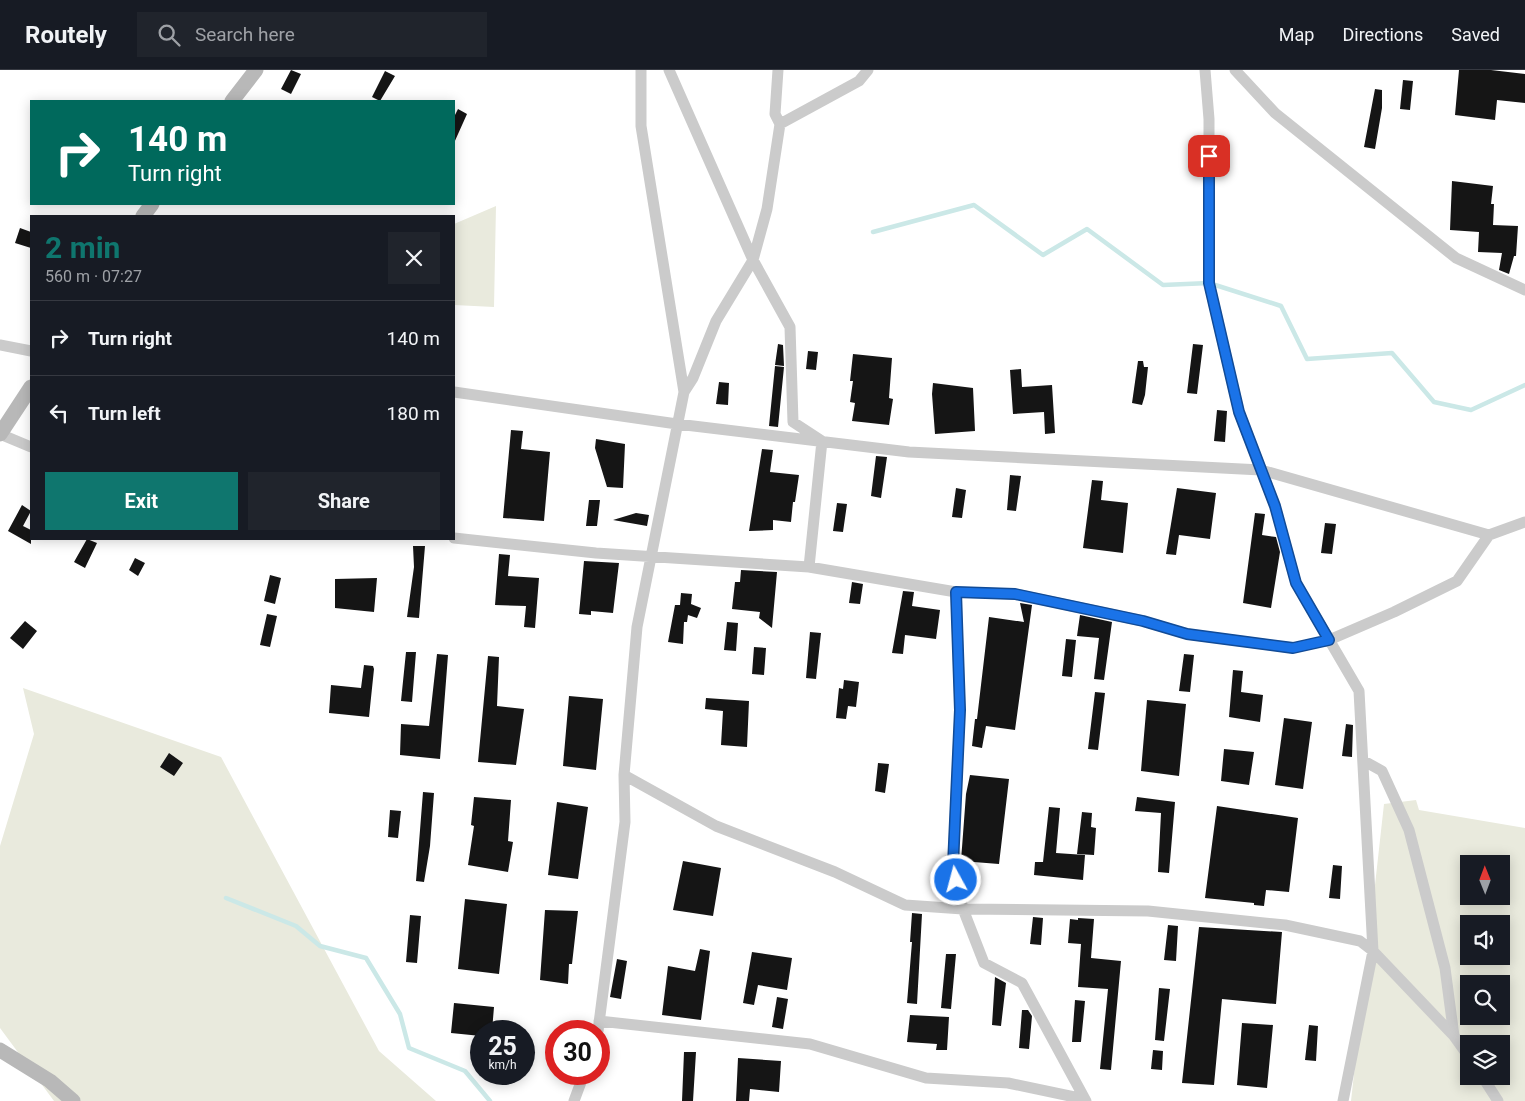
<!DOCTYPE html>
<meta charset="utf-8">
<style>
:root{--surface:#171b24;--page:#20242c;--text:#f1f3f6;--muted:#9ea1a6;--line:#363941;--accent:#0f766e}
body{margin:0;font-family:Roboto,sans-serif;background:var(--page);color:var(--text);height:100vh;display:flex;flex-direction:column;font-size:19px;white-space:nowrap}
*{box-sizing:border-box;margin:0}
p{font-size:16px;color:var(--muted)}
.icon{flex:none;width:28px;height:28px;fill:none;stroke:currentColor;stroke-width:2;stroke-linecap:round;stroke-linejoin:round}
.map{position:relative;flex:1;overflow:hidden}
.panel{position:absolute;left:30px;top:145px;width:425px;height:325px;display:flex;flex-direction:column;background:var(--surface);border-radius:0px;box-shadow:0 2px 12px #0003}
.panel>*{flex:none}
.banner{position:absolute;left:30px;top:30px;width:425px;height:105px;border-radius:0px;box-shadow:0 2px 12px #0003;background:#00695c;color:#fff;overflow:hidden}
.needle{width:32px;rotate:359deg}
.controls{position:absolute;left:1460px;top:785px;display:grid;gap:10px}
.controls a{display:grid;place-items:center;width:50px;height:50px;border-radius:0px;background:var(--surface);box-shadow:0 2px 12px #0003;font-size:25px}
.speed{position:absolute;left:470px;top:950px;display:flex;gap:10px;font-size:25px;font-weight:700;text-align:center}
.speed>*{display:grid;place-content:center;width:65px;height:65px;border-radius:50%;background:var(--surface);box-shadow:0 2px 12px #0003;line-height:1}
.speed small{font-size:12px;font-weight:400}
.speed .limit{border:8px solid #d22;background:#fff;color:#111}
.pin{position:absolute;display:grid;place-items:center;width:42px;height:42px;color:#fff;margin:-21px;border-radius:10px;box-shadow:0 2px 8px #0006}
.me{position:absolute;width:55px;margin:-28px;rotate:353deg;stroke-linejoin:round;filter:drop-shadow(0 0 4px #0008)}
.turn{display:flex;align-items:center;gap:18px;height:105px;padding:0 15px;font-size:22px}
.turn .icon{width:65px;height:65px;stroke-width:2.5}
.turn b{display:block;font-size:35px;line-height:42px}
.round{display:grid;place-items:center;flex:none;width:52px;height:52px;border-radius:0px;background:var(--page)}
.overview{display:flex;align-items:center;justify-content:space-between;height:85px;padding:0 15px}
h1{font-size:30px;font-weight:700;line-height:38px;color:var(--accent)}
.cta{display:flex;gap:10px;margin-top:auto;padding:10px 15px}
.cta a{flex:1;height:58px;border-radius:0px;background:var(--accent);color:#fff;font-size:20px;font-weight:700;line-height:58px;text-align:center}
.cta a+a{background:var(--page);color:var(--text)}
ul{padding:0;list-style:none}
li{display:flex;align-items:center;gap:15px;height:75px;padding:0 15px;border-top:1px solid var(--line)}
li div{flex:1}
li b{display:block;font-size:19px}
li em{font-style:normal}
header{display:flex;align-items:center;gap:30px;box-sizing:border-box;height:70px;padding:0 25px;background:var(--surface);border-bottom:1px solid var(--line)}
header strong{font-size:24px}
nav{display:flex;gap:28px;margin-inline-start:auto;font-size:18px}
.search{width:350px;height:45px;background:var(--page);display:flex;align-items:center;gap:12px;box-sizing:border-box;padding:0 18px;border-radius:0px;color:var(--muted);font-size:19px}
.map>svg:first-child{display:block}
.green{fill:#e9eadd;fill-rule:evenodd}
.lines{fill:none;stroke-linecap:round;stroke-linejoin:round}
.stream{stroke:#cbe8e7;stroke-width:4.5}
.building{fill:#151515}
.street{stroke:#cbcbcb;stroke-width:11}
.secondary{stroke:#b8b8b8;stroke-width:15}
.route-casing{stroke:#114b97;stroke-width:12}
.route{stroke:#1a73e8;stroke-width:9}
</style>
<header>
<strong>Routely</strong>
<div class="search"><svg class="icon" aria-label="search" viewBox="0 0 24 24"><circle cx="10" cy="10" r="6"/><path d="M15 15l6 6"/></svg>Search here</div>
<nav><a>Map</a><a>Directions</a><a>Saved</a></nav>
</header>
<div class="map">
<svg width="1525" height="1031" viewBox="0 0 1525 1031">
<rect width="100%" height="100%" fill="#fff"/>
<!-- green -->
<path class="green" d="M496,136L494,237L454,235V154Z
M23,618L221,687L379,981L436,1031H54L0,958V776L34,664Z
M1416,730L1419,740L1525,758V1031H1351L1384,734ZM1469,794H1501V826H1469ZM1469,854H1501V886H1469ZM1469,914H1501V946H1469ZM1469,974H1501V1006H1469Z"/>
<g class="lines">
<!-- stream -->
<path class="stream" d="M873,162L974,135L1043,185L1087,159L1163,215L1209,213L1281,236L1307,289L1392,283L1434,332L1471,340L1525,315
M226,828L296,856L320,876L366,888L400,944L409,978L465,1001L490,1031"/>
</g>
<!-- building -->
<path class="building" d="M291,0L301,4L291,24L281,19Z
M1459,0H1491L1525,4V33L1497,30L1495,50L1455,45Z
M385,1L395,6L380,31L372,27Z
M1403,10L1413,11L1410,40L1400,39Z
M1375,19L1382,20V38L1375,79L1364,77Z
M458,39L467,44L454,73V47Z
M1452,111L1493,116L1491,134H1494L1493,155L1518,156L1516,186H1514L1509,204L1499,200L1502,183L1478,182L1479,162L1450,160Z
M20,158L31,162V178L15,173Z
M778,274L783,275L784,296L775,295Z
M1193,274L1203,275L1197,324L1187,323Z
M808,281L818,282L816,300L806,299Z
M853,284L892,288L889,328L893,329L889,355L852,351L855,333L850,332L853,311H850Z
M1138,291H1143L1144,297H1148L1145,325L1142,335L1132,333Z
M775,296L784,297L778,357L769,356Z
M1021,299L1022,317L1052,315L1055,363L1045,364L1044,342L1013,344L1010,300Z
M719,312L729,313L728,335L716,334Z
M933,313L973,318L975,361L935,364L932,324Z
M1217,340L1227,341L1225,372L1214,371Z
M511,360L523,361L521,379L550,382L544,451L503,448Z
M596,369L625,374L623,418L607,417L595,378Z
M762,379L773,380L770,402L799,405L795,432H793L791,452L773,450V460L749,461Z
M876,386L887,387L881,428L871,426Z
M1010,405L1021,406L1016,441L1007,440Z
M1092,410L1103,411L1101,430L1128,433L1123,483L1083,478Z
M956,418L966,420L962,448L952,447Z
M1177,418L1216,423L1210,469L1179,465L1176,485L1166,484Z
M589,430H600L597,456H586Z
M837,433L847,434L843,462L833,461Z
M22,435L31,441L23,456L31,460V474L8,461Z
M636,443L649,445L647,456L613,450Z
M1255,443L1265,444L1262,465L1276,467L1280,482L1271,538L1243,533Z
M1325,453L1336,454L1332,484L1321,483Z
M87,469L97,473L85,498L74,492Z
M413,476H425L419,548L407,547L414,497Z
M499,484L510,485L508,506L539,508L535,558L524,557L526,536L495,535Z
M135,488L145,493L138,506L129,500Z
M584,491L619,493L613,543L591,541V545L579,544Z
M741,500L777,502L772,558L759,548L760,542L732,539L735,512H740Z
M270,505L281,508L275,534L264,531Z
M377,508L374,542L335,538V509Z
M852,512L863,514L860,534L849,533Z
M903,521L914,522L912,536L940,540L936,569L905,565L903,584L892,583Z
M681,523L692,524L691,534L701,538L697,548L688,545L687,552H684L683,574L668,572L675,535H680Z
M1020,533L1032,535L1015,660L986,656L982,678L972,676L975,649H977L989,547L1024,552Z
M267,544L277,546L270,577L260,575Z
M1080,545L1112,552L1104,610L1094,609L1099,568L1077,566Z
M25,551L37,561L23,579L10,568Z
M727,552L738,553L736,581L724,580Z
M810,562L821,563L816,609L806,608Z
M1066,569L1076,570L1072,607L1062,606Z
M754,577L766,578L764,605L752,604Z
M406,582H416L412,632L401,631Z
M437,584L448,585L440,689L400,685L401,654L429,656Z
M1184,584L1194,585L1190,622L1179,621Z
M488,586L499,587L497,636L524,639L516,695L478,692Z
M364,595L373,596L374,599L369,647L329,643L331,615L361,618Z
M1233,600L1243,601L1241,622L1263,625L1260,652L1229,647Z
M844,610L859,612L856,637L848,636L846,649L836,648L839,618L843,619Z
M1095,622L1105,623L1098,680L1088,679Z
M569,626L603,629L596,700L563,696Z
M706,628L749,631L747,677L721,675L723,641L705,639Z
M1147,630L1186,634L1179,706L1141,701Z
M1284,648L1312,652L1303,719L1275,715Z
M1346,654L1353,655L1352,687L1342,686Z
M1224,679L1254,682L1249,715L1221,711Z
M169,683L183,693L174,706L160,697Z
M878,693L889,694L885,723L875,721Z
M970,705L1009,709L999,794L961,791L966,724Z
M423,722L434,723L430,776L424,812L416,811Z
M474,727L511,730L508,771L513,772L508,802L468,795L474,756L471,755Z
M1137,727L1175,732L1169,803L1158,802L1161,743L1135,741Z
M557,732L588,737L578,809L548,805Z
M1217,736L1298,748L1289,822L1266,820L1264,836L1254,835V833L1205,828Z
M1049,737L1060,738L1056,783L1085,785L1083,810L1034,805L1035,792H1043Z
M390,740L401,741L398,768L388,767Z
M1082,742L1092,743L1091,757L1096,758L1094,785L1077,784Z
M683,791L721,798L713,846L673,840Z
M1333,795L1342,796L1340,829L1329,828Z
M465,829L507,834L499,904L458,899Z
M545,840L578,841L572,894H569L568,914L540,910Z
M912,843L922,844L917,934L907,933L912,872H910Z
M410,845L421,846L417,893L406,892Z
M1033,847L1043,848L1041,875L1030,874Z
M1078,848L1094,849L1091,888L1121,891L1111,1000L1100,999L1108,919L1078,917L1081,874L1068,873L1070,849L1078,850Z
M1168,855L1178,856L1176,891L1164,890Z
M1199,857L1282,862L1276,934L1222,929L1214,1015L1182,1013Z
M700,879L710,881L701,950L662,945L668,896L695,901Z
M752,882L792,888L787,920L758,915L754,935L743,933Z
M946,884H956L951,939L941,938Z
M617,889L627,891L621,929L610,927Z
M995,907L1006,913L1001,956L992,955Z
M1159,918L1170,919L1164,971L1155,970Z
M777,927L788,929L783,959L772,957Z
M1075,930L1085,931L1081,972H1072Z
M454,933L494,937L492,961H481V966L451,963Z
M1022,940H1028L1032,946L1029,979L1019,978Z
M910,945L949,947L947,980H936L937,974L907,972Z
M1242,953L1273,955L1267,1018L1237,1015Z
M1309,955L1318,956L1316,991L1305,990Z
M1153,980L1163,981L1162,1000L1151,999Z
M684,982H696L693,1031H682Z
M738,988L781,991L779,1022L750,1019L749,1031H736Z"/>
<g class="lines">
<!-- street -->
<path class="street" d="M669,0L753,190L790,257L793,352L822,371L809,497
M1205,0L1209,49V213L1239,342L1275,436L1296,513L1359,621L1373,881L1343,1031
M1235,0L1275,43L1456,188L1525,220
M780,54L859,11L868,0
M0,275L31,281
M454,322L677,354L909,382L1261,400L1489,465L1525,452
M684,322L693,308L716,251L753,190L767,139L780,54L775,44L778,0
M0,364L31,377
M454,468L596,483L809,497L956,522L1015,524L1143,551L1187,564L1293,578L1329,570L1394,542L1457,511L1489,465
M956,522L960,640L953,795L963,839L984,893L1022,913L1086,1031
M1364,691L1382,701L1409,760L1445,898L1454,966L1469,987
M624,705L716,756L835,802L905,835L963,839L1148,841L1285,855L1360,871L1373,881L1454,966
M599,951L810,974L926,1008L1008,1013L1084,1029
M598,961L625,752L624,705L637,557L684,322L641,56V0
M1482,1006L1498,1031
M574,1031L584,1004"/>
<!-- secondary -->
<path class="secondary" d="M232,31L256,0
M143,146L152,134
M0,364L31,317
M0,980L50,1011L73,1031"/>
</g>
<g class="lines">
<!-- route casing -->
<g class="route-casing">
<path id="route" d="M956,810L953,795L960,640L956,522L1015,524L1143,551L1187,564L1293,578L1329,570L1296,513L1275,436L1239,342L1209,213V86"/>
</g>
<!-- route -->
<use href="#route" class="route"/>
</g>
</svg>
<div class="controls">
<a><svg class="needle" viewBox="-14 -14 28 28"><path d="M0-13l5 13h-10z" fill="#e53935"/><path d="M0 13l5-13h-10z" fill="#9ea1a6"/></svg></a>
<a><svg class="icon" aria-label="sound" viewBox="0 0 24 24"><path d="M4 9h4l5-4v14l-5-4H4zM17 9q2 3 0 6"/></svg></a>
<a><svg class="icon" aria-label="search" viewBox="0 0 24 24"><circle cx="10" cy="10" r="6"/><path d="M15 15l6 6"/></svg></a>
<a><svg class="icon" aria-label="layers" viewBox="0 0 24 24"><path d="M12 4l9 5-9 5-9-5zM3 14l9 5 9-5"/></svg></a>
</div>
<div class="speed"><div>25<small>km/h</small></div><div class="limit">30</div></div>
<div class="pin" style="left:1209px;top:86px;background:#d93025"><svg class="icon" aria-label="arrive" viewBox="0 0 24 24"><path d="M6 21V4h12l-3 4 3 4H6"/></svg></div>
<svg class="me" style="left:956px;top:810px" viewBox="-20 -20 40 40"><circle r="17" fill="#1a73e8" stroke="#fff" stroke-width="3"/><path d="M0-11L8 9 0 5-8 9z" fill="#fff"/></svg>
<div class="banner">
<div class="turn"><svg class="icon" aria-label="right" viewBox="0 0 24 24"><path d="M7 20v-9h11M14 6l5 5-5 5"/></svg><div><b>140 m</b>Turn right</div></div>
</div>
<section class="panel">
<div class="overview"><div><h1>2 min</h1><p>560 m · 07:27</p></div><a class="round"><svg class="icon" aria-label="close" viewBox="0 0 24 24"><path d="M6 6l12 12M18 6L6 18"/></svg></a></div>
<ul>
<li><svg class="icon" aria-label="right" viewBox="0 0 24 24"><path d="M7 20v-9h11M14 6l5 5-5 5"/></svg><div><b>Turn right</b></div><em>140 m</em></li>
<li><svg class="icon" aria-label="left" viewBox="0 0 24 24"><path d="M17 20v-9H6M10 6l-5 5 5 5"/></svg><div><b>Turn left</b></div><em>180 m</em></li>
</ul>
<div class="cta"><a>Exit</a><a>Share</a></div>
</section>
</div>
